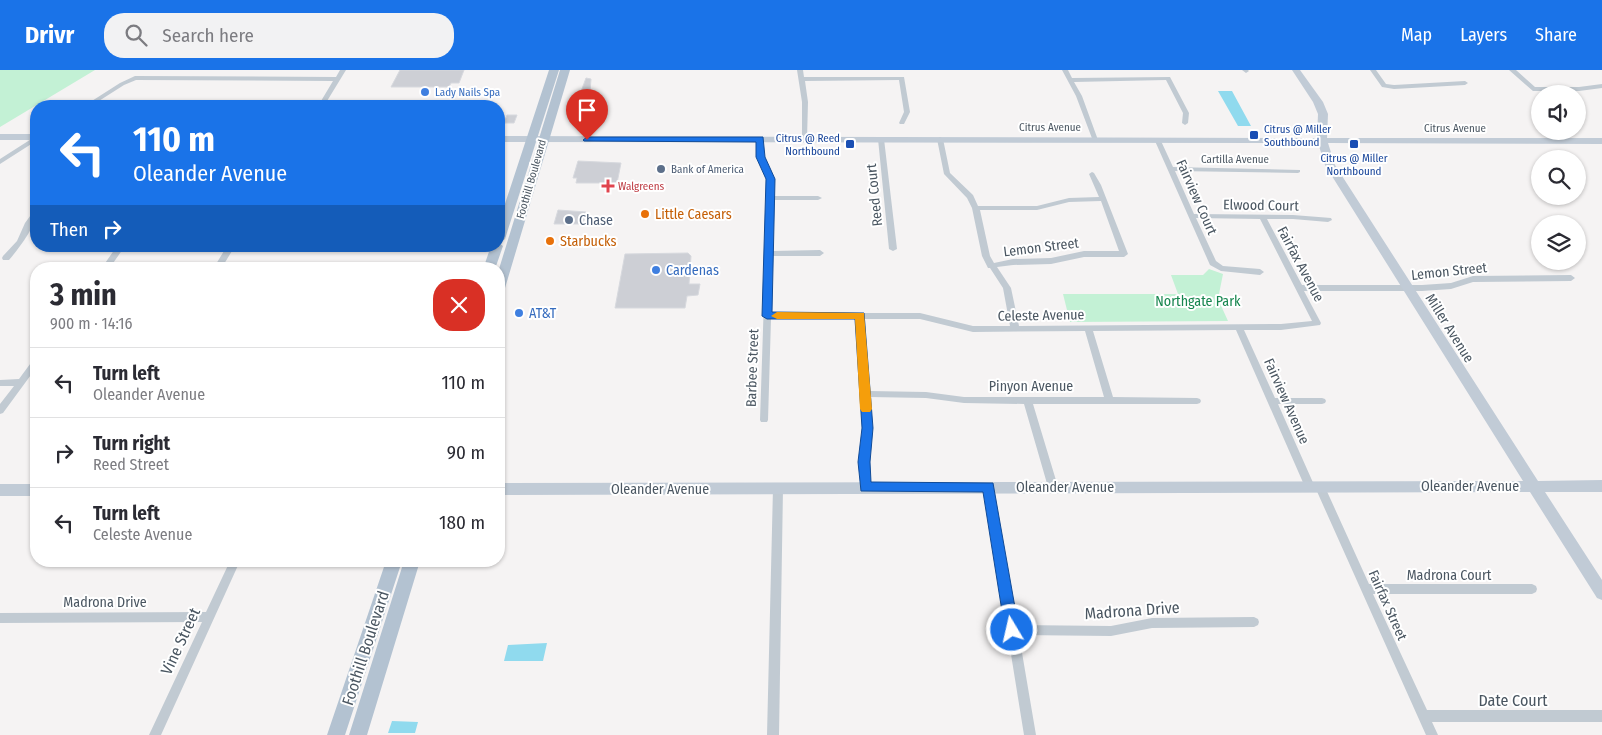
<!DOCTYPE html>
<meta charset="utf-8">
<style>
:root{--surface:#fff;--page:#f2f2f3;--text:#2b2b33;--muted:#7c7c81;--line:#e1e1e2;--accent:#1a73e8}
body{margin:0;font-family:"Fira Sans Condensed",sans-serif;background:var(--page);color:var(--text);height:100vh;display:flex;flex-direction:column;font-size:19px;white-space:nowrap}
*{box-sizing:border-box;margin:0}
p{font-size:16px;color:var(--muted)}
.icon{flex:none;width:28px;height:28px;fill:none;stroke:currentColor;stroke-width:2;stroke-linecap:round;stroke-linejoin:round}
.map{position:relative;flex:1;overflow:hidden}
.details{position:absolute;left:30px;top:192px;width:475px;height:305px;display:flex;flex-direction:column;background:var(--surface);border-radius:20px;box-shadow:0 1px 4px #0004}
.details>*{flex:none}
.banner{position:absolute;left:30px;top:30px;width:475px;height:152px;border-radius:20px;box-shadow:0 1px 4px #0004;background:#1a73e8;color:#fff;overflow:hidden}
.buttons{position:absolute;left:1531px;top:15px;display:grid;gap:10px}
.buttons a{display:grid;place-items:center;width:55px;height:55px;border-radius:50%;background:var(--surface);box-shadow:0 1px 4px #0004;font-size:25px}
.pin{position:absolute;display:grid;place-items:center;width:42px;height:42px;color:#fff;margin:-51px -21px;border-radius:50% 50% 50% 0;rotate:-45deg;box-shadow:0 0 5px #0007}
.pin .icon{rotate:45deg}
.me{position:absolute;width:55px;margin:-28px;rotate:351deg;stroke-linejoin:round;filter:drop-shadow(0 0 4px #0008)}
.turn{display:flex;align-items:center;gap:18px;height:105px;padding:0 20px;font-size:22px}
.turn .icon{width:65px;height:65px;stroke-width:2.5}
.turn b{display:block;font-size:35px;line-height:42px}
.then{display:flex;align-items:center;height:48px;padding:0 20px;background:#0003;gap:10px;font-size:19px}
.round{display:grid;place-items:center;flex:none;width:52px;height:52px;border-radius:20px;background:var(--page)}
.summary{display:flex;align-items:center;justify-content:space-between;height:85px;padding:0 20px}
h1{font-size:30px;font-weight:700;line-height:38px}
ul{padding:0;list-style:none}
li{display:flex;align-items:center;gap:15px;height:70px;padding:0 20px;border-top:1px solid var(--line)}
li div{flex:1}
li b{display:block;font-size:19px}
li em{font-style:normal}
header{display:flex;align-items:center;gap:30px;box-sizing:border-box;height:70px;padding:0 25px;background:var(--accent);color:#fff}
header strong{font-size:24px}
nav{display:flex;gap:28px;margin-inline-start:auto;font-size:18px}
.search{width:350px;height:45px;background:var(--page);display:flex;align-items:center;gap:12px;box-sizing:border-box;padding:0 18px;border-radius:20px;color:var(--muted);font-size:19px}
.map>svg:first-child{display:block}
.green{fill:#c3f1d5}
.water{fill:#90daee}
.building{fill:#cdcfd5;stroke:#d7d9de}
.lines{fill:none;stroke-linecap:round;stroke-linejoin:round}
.street{fill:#c1cad2;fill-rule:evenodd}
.secondary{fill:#c1cbd6;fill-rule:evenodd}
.primary{fill:#b3c2d1;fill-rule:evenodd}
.route{fill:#1a73e8;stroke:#114b97}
.slow{fill:#f59e0b}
.shop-dot{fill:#3f7fe0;stroke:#fff;stroke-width:2}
.transit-dot{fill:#1a4fb4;stroke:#fff;stroke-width:2}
.service-dot{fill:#5c6f8a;stroke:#fff;stroke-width:2}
.health-dot{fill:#e0444e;stroke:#fff;stroke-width:2}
.food-dot{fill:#e8710a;stroke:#fff;stroke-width:2}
.labels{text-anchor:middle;stroke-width:4;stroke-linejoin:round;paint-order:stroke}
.far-shop-label{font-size:11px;fill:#366cbe;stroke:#fff;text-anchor:start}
.far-street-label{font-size:11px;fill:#4a5661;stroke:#fff}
.far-transit-label{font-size:11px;fill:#164399;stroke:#fff;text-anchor:start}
.far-service-label{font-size:11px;fill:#4e5e75;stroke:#fff;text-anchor:start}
.far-health-label{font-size:11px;fill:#be3a42;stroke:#fff;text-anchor:start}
.street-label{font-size:14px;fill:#4a5661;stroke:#fff}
.food-label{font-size:14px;fill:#c56008;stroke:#fff;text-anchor:start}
.service-label{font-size:14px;fill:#4e5e75;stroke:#fff;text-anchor:start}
.shop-label{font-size:14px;fill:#366cbe;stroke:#fff;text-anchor:start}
.park-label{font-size:14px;fill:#17864f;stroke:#fff}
.near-street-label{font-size:16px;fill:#4a5661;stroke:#fff}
</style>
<header>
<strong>Drivr</strong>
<div class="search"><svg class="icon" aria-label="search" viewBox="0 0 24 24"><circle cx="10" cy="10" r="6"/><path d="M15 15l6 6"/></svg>Search here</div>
<nav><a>Map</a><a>Layers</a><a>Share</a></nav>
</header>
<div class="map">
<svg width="1602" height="665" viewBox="0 0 1602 665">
<rect width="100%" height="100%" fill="#f5f3f3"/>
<!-- green -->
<path class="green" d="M0,0H95L0,57Z
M1209,199L1223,204L1218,229L1228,251L1070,252L1063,224H1178L1171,205H1203Z"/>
<!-- water -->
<path class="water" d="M1218,21H1232L1251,56H1238Z
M547,573L543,591H504L508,575Z
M392,651L418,652L415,663H388Z"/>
<!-- building -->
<path class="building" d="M400,0H464L459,13H451L449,17H391Z
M586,8L591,9L590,22L588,27H579Z
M507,45H517L514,53H505L499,64V48H506Z
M578,91L621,93L617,113H613L612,118H603L604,113H576L577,108H573Z
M558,140L586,142L583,154H554Z
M688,183L691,186L689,214H700L698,225L687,226L685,238H615L625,184Z"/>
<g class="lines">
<!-- street -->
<path class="street" d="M340,0H346L324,36H318L333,11L136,10L124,15L91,36H84L120,13L135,6L336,7Z
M797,0H803L804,7H904L910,42L904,54H900L899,53L904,42L899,10L805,11L808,32L807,69L804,71L802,70V32Z
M1062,0H1068L1072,8L1170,7L1189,43L1188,53L1185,55L1182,53L1183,43L1166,10L1074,12L1082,26L1098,70L1097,71H1093L1076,26Z
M1242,0H1248L1249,1L1246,3Z
M1370,0H1376L1386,14L1394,15L1465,11L1468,13L1465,15L1394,19L1382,17Z
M1509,0H1516L1535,17H1579L1602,14V18L1579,21H1533Z
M36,66V71L0,94V89Z
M760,67L763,69L764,87L774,109V126H818L822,128L818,130H774L773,181L820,180L824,183L820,186H773L771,243H920L973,256H1010L1003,218L990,198H988L982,186L972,138L967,128L944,104L937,69L940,67L943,69L950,103L973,125L978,136H1037L1069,128L1099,127L1089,104L1092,102L1094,103L1101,115L1128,184L1124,187H1084L1051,194L1013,195L997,197L1011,218L1019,256L1281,254L1312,251L1260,149L1196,148L1216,191L1223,196L1260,199L1264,202L1260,205L1221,201L1210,195L1155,71L1158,69L1161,71L1173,97L1300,100V102L1298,103L1175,101L1194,144L1293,145L1331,148L1332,150L1328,152L1293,149H1267L1302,215H1422L1451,213L1473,206L1571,205L1575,208L1571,211L1473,212L1451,219L1422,221H1304L1321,253L1320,255L1281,260H1244L1275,328H1322L1325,329L1326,331L1325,333L1322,334H1278L1315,417L1313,420L1310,421L1307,420L1305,417L1236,260L1093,261L1113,327L1197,328L1200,329L1201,331L1200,333L1197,334H1033L1058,417L1056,420L1053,421L1050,420L1048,417L1024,334L964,333L926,328L870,327L871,358L869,392L871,417L869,420L866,421L863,420L861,417L859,392L863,358L857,249H771L768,350L767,352H761L760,350L768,109L758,87L757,69ZM1101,131L1119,181H1084L1051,188L1013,189L994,193L990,186L980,140H1037L1069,132ZM865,249H920L973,262L1085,261L1104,327H964L926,322L869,321Z
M881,67L884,69L897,179L893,181L889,179L878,69Z
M33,142H36C36,157 19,178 9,190H3L2,188L3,186L17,171L25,153Z
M117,176H125L109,199H101Z
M227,176H235L221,199H213Z
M36,289V298L3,343L0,344V334L14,316H0V310L19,309L33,290Z
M989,413L992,414L994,417L1017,555L1111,556L1152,548L1254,547L1258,549L1259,552L1258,555L1254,557L1152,558L1111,566L1019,565L1036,665H1024L984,417L986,414Z
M1320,413L1323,414L1325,417L1369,514H1532L1536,516L1537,519L1536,522L1532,524H1373L1427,640H1602V652H1432L1438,665H1426L1315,417L1317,414Z
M778,414L781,415L783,418L779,665H767L773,418L775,415Z
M230,491H240L161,665H149L202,552L0,553V543L206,542Z"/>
<!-- secondary -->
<path class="secondary" d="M1292,0H1300L1323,32L1328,44L1327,68H1602V74L1328,73L1335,95L1538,411L1602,410V422H1545L1602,510V530L1597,528L1530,422L499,425V413L1523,411L1325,95L1318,73L499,72V66L1317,68L1318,44L1313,32Z
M0,64H36V70H0Z
M0,414H36V426H0Z"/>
<!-- primary -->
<path class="primary" d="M549,0H559L505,169L499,173L503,176L495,199H483L491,176H499V152Z
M560,0H570L505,218L499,222V199Z
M386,491H402L345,665H327Z
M404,491H420L367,665H349Z"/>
</g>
<!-- route -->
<path class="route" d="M587,67H763L765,87L775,109L772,242L864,243L873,358L870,392L871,412L993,413L1019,560L1017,565L1012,567L1007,565L1005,560L983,422L861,421L858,392L862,358L855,249H767L762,246L766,109L756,87V72L584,71L583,70Z"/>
<!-- slow -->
<path class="slow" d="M777,242L864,243L872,339L870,342H862L860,339L855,249H777L771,246Z"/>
<!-- markers -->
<g class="shop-dot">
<circle cx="425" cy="22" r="5"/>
<circle cx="656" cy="200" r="5"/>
<circle cx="519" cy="243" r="5"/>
</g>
<g class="transit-dot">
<rect x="1249" y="60" width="10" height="10" rx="2.5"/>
<rect x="845" y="69" width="10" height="10" rx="2.5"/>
<rect x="1349" y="69" width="10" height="10" rx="2.5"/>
</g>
<g class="service-dot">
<circle cx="661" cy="99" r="5"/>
<circle cx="569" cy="150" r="5"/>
</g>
<path class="health-dot" d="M605.5 108.5h5v5h5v5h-5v5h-5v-5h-5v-5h5z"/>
<g class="food-dot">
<circle cx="645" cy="144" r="5"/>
<circle cx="550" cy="171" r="5"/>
</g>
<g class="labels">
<!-- far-shop labels -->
<g class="far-shop-label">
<text x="435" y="26">Lady Nails Spa</text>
</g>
<!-- far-street labels -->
<g class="far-street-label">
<text x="1050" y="61">Citrus Avenue</text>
<text x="1455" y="62">Citrus Avenue</text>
<text x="1235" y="93">Cartilla Avenue</text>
<text transform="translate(531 109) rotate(-74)" y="4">Foothill Boulevard</text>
</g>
<!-- far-transit labels -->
<g class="far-transit-label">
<text x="1264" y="63">Citrus @ Miller<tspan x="1264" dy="13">Southbound</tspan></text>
<text x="840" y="72" text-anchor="end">Citrus @ Reed<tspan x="840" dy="13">Northbound</tspan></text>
<text x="1354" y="92" text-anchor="middle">Citrus @ Miller<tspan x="1354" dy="13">Northbound</tspan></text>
</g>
<!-- far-service labels -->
<g class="far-service-label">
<text x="671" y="103">Bank of America</text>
</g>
<!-- far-health labels -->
<g class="far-health-label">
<text x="618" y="120">Walgreens</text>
</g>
<!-- street labels -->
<g class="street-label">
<text transform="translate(874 125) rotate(-96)" y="5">Reed Court</text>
<text transform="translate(1197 127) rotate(66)" y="5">Fairview Court</text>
<text transform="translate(1261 135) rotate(1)" y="5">Elwood Court</text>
<text transform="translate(1041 177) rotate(-7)" y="5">Lemon Street</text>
<text transform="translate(1301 194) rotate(62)" y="5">Fairfax Avenue</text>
<text transform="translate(1449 201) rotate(-6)" y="5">Lemon Street</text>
<text transform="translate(1041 245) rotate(-1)" y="5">Celeste Avenue</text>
<text transform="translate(1450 258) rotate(58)" y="5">Miller Avenue</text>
<text transform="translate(752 298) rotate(-88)" y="5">Barbee Street</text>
<text x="1031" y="321">Pinyon Avenue</text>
<text transform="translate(1287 331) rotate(66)" y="5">Fairview Avenue</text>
<text x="1470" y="421">Oleander Avenue</text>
<text x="1065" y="422">Oleander Avenue</text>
<text x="660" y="424">Oleander Avenue</text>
<text x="1449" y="510">Madrona Court</text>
<text x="105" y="537">Madrona Drive</text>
<text transform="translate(1388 535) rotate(66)" y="5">Fairfax Street</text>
</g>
<!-- food labels -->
<g class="food-label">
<text x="655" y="149">Little Caesars</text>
<text x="560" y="176">Starbucks</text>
</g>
<!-- service labels -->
<g class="service-label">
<text x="579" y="155">Chase</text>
</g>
<!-- shop labels -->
<g class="shop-label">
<text x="666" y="205">Cardenas</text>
<text x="529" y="248">AT&amp;T</text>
</g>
<!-- park labels -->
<g class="park-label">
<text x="1198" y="236">Northgate Park</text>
</g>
<!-- near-street labels -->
<g class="near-street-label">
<text transform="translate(1132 540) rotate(-4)" y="6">Madrona Drive</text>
<text transform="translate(180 571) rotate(-65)" y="6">Vine Street</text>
<text transform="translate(365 578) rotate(-72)" y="6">Foothill Boulevard</text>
<text x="1513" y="636">Date Court</text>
</g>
</g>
</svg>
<div class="buttons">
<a><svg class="icon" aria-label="sound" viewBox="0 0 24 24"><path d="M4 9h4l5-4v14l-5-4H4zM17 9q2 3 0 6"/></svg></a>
<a><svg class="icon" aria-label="search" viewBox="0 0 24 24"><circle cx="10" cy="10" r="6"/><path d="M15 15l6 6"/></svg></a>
<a><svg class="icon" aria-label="layers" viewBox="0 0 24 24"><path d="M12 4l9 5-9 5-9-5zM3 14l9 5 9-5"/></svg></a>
</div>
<div class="pin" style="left:587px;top:70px;background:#d93025"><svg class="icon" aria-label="arrive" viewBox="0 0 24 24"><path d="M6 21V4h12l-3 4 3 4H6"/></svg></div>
<svg class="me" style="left:1012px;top:560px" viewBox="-20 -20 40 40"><circle r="17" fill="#1a73e8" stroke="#fff" stroke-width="3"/><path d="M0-11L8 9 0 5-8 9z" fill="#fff"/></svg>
<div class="banner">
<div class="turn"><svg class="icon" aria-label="left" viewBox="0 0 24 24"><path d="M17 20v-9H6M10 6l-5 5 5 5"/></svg><div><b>110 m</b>Oleander Avenue</div></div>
<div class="then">Then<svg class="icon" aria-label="right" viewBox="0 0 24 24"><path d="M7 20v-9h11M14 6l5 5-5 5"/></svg></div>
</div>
<section class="details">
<div class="summary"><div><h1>3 min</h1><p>900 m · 14:16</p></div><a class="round" style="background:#d93025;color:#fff"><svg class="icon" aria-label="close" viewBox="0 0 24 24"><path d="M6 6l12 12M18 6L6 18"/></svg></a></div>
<ul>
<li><svg class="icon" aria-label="left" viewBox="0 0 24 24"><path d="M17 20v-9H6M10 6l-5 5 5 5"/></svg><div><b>Turn left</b><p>Oleander Avenue</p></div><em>110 m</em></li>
<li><svg class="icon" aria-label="right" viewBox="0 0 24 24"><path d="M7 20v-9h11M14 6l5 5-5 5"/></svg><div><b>Turn right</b><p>Reed Street</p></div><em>90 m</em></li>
<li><svg class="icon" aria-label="left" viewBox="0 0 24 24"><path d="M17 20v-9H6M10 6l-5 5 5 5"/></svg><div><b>Turn left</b><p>Celeste Avenue</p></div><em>180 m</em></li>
</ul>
</section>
</div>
